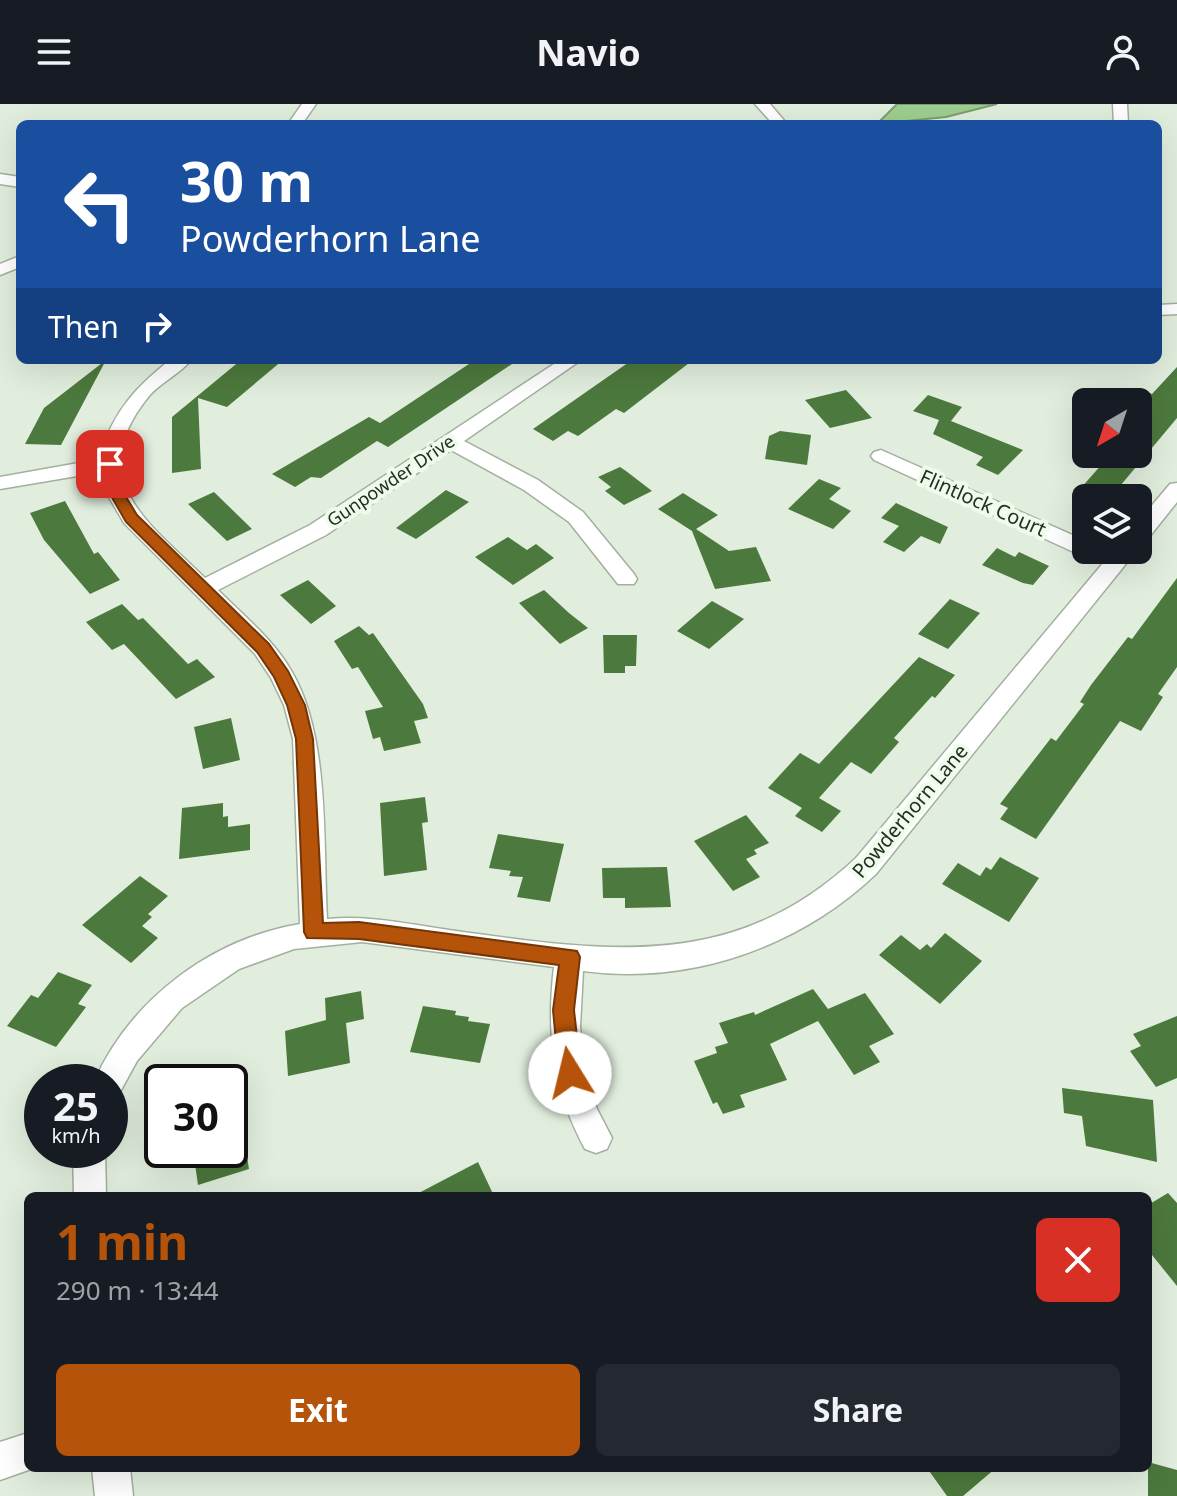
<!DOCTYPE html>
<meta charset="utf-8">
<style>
:root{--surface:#171b24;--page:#242831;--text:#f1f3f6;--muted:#9ea1a6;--accent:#b45309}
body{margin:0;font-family:"Noto Sans",sans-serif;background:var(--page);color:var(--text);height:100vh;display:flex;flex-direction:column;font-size:30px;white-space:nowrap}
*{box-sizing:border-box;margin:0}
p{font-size:26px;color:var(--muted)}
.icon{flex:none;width:44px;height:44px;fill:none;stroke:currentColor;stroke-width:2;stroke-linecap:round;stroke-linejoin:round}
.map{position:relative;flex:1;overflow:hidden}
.details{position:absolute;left:24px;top:1088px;width:1128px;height:280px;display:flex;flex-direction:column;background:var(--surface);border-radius:12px;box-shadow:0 8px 32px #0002}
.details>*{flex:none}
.banner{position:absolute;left:16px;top:16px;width:1146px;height:244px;border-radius:12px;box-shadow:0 8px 32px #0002;background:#1a4fa0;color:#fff;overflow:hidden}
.needle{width:52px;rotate:219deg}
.fabs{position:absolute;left:1072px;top:284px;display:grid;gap:16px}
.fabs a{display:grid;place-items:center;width:80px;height:80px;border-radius:12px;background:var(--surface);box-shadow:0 8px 32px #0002;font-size:40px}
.speed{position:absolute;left:24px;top:960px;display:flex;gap:16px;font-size:40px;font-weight:700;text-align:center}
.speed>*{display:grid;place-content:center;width:104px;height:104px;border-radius:50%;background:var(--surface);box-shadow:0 8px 32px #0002;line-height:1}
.speed small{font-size:20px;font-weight:400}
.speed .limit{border:4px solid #111;border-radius:12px;background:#fff;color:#111}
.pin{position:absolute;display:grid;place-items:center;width:68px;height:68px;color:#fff;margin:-34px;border-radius:16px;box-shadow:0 4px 12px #0006}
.me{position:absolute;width:88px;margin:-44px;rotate:351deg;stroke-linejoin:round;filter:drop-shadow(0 0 6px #0008)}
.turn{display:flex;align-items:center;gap:28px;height:168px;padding:0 32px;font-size:36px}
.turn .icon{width:104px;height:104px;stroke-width:2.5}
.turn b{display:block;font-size:56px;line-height:68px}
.then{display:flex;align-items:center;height:76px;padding:0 32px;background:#0003;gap:16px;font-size:30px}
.round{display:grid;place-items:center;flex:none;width:84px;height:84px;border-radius:12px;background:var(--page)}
.headline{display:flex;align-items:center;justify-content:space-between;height:136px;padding:0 32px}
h1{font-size:48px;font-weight:700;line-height:60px;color:var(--accent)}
.primary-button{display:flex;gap:16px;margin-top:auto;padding:16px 32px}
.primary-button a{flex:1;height:92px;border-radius:12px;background:var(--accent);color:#fff;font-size:32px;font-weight:700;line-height:92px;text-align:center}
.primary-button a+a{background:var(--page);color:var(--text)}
header{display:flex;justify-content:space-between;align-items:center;height:104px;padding:0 32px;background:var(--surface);font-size:36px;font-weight:700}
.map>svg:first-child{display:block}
.water{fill:#9ecf8f;stroke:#7b9e70;stroke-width:2}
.building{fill:#4c793d}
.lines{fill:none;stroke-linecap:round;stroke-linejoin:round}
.street-casing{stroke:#a3af9f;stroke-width:3}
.street{fill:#fff;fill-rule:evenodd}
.route{fill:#b45309;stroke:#753606;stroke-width:2}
.labels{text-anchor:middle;stroke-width:8;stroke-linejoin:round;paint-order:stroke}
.far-street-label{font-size:18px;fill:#282d26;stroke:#eefcea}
.street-label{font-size:20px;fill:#282d26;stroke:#eefcea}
</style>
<header><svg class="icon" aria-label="menu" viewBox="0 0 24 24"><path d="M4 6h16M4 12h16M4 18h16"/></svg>Navio<svg class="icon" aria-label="person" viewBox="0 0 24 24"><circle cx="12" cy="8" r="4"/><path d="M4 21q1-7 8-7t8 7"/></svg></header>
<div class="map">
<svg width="1177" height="1392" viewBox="0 0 1177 1392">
<rect width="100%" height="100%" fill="#e1eedd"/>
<!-- water -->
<path class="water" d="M897,0H997L946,13L877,20Z"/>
<!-- building -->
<path class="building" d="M106,256L61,341L25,340L44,304Z
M241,256H283L227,303L198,294L201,365L172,369V313Z
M475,256H518L388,343L377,337L321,374L311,373L295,383L272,370L369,313L380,319Z
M632,256H693L624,309L616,305L578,332L568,327L553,337L533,325Z
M1177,263V314L1110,394H1072L1111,350H1138V285L1152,290Z
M846,286L872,314L830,324L805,296Z
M928,291L962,303L951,317L1023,346L998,371L976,361L983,353L933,330L939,316L913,307Z
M780,327L811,331L807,361L765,355L769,332Z
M620,363L626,367L652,387L624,401L605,387L611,383L598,373Z
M819,375L841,384L829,395L851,407L833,425L788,405Z
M446,386L469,398L416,435L396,424Z
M214,388L252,425L227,437L188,400Z
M683,389L718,411L696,425L729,447L756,443L771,477L715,485L692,427L658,405Z
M65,397L94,450L98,448L120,476L90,490L44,436L30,409Z
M896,399L948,423L940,440L921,432L904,448L883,438L899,422L881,414Z
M508,433L527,446L536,440L554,454L513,481L475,453Z
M997,444L1015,453L1019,448L1049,462L1033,481L1023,479L982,461Z
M1177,474V563L1158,590L1163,593L1141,627L1120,617L1036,735L1000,715L1008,704L1000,700L1051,634L1056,637L1084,600L1080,598L1091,581L1128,533L1132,535Z
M308,476L336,502L311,520L280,491Z
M544,486L569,509L588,524L560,540L519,499Z
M950,495L980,509L948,545L918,530Z
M712,497L744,515L709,545L677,527Z
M122,500L138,516L143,514L188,560L197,555L215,573L176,595L124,540L112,546L86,518Z
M359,522L369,531L373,529L423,600L428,614L414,617L421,639L384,647L380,633L373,635L365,607L383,603L358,563L352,565L334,537Z
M603,531H637L636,562H625V569H604Z
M919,553L955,571L935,594L932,592L894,634L899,638L871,670L851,658L819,694L841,707L822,728L795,712L802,704L768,684L800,649L819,660Z
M231,614L240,656L203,665L194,623Z
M425,693L428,718L422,719L427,766L384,772L380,699Z
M223,699V713L228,712V723L250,720V746L179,755L182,704Z
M746,711L769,739L754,746L757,750L746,755L760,773L733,787L694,737Z
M498,730L564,740L550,798L517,793L523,773L509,772L511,767L489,764Z
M1000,753L1039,774L1009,818L942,780L958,759L980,772L986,763L991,766Z
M667,763L671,803L625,804V794H603L602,764Z
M140,772L168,792L148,810L152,813L142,822L158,834L131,859L82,821Z
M945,829L982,857L940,900L879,851L901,831L920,846L927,840L931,844Z
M58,868L92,881L78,900L86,903L56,943L7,922L31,891L38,894Z
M813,885L828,905L865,889L894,930L869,942L880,958L854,971L818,917L770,940L787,976L740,991L745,1003L723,1010L717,998L713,1000L694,957L717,949L715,943L728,939L719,919L754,908L755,911Z
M361,887L364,915L346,919L350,959L288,972L285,927L326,916L325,894Z
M423,902L456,907L455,911L469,913L468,917L490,920L480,959L410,948Z
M1177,912V974L1156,983L1130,947L1141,942L1133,930Z
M1062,984L1153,996L1157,1058L1086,1042L1082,1012L1064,1009Z
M193,1046H246L249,1065L198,1081Z
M478,1058L494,1092H413Z
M1168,1089L1177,1099V1182L1148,1146V1101Z
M1148,1358L1177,1366V1392H1148Z
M927,1364H996L963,1392H947Z"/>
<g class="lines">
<!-- street casing -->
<g class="street-casing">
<path id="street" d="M302,0H316L302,20H288Z
M755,0H770L787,20H773Z
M1113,0H1127L1128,20H1114Z
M0,70L20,73V83L0,80Z
M20,152V163L0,171V160Z
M1177,200V210L1158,211V201Z
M170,256H191C180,270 161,278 149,292C82,375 147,417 205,474L310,421L560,256H581L464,337L538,376L583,408L634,470L637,475L634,480H618L569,418L524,386L451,346L326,431L218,486C244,512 274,536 292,568C330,633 323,740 327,815C369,811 408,820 449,826C603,847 732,870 856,754L1114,446H1137L876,770C798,844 690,881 583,867L580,923L585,969L597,1005L612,1034L607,1045L596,1049L585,1045C553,986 546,929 554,863L362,838L294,845L239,865L182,904L137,957L120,988L110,992V978H94C130,896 211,835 300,820L293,635L284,601L271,574L255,550L124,419L103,383L101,368L0,385V373L101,355L100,349C116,305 134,285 170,256Z
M881,346L1086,437V446H1096L1086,452L1078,450L874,356L871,352L874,348Z
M1177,379V398L1146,437L1138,439V418L1170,380Z
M73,1046H105L106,1092H74Z
M28,1329V1364H34L0,1376V1338Z
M92,1364H130L133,1392H95Z"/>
</g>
<!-- street -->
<use href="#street" class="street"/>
</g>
<!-- route -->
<path class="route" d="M110,356L117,360L120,383L137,411L269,540L288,567L305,601L313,635L323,819L359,818L577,847L580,853L574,906L581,969L578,976L570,979L562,976L559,969L553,906L559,861L359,835L307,834L304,828L296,635L287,601L274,573L257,548L126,418L106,383L103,360Z"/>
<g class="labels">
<!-- far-street labels -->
<g class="far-street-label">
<text transform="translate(391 377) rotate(-34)" y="6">Gunpowder Drive</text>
</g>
<!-- street labels -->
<g class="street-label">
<text transform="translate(983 399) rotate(24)" y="7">Flintlock Court</text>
<text transform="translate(910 707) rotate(-50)" y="7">Powderhorn Lane</text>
</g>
</g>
</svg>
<div class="fabs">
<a><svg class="needle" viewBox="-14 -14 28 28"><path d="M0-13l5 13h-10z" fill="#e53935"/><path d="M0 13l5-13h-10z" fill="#9ea1a6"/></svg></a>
<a><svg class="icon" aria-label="layers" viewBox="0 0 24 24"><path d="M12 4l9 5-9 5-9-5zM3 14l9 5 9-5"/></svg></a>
</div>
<div class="speed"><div>25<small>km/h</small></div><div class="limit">30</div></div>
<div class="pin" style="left:110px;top:360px;background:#d93025"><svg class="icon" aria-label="arrive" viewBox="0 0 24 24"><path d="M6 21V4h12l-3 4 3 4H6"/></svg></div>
<svg class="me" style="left:570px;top:969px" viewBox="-20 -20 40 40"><circle r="19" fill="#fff"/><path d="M0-13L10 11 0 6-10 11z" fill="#b45309"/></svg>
<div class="banner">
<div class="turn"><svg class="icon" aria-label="left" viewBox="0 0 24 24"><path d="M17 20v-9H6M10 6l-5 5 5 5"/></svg><div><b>30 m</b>Powderhorn Lane</div></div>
<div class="then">Then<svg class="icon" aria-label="right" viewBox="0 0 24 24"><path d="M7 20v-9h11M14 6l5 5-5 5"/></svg></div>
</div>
<section class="details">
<div class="headline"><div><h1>1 min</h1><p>290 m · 13:44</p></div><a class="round" style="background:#d93025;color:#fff"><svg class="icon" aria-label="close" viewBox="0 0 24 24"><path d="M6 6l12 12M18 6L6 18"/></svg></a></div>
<div class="primary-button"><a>Exit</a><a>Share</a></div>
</section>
</div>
